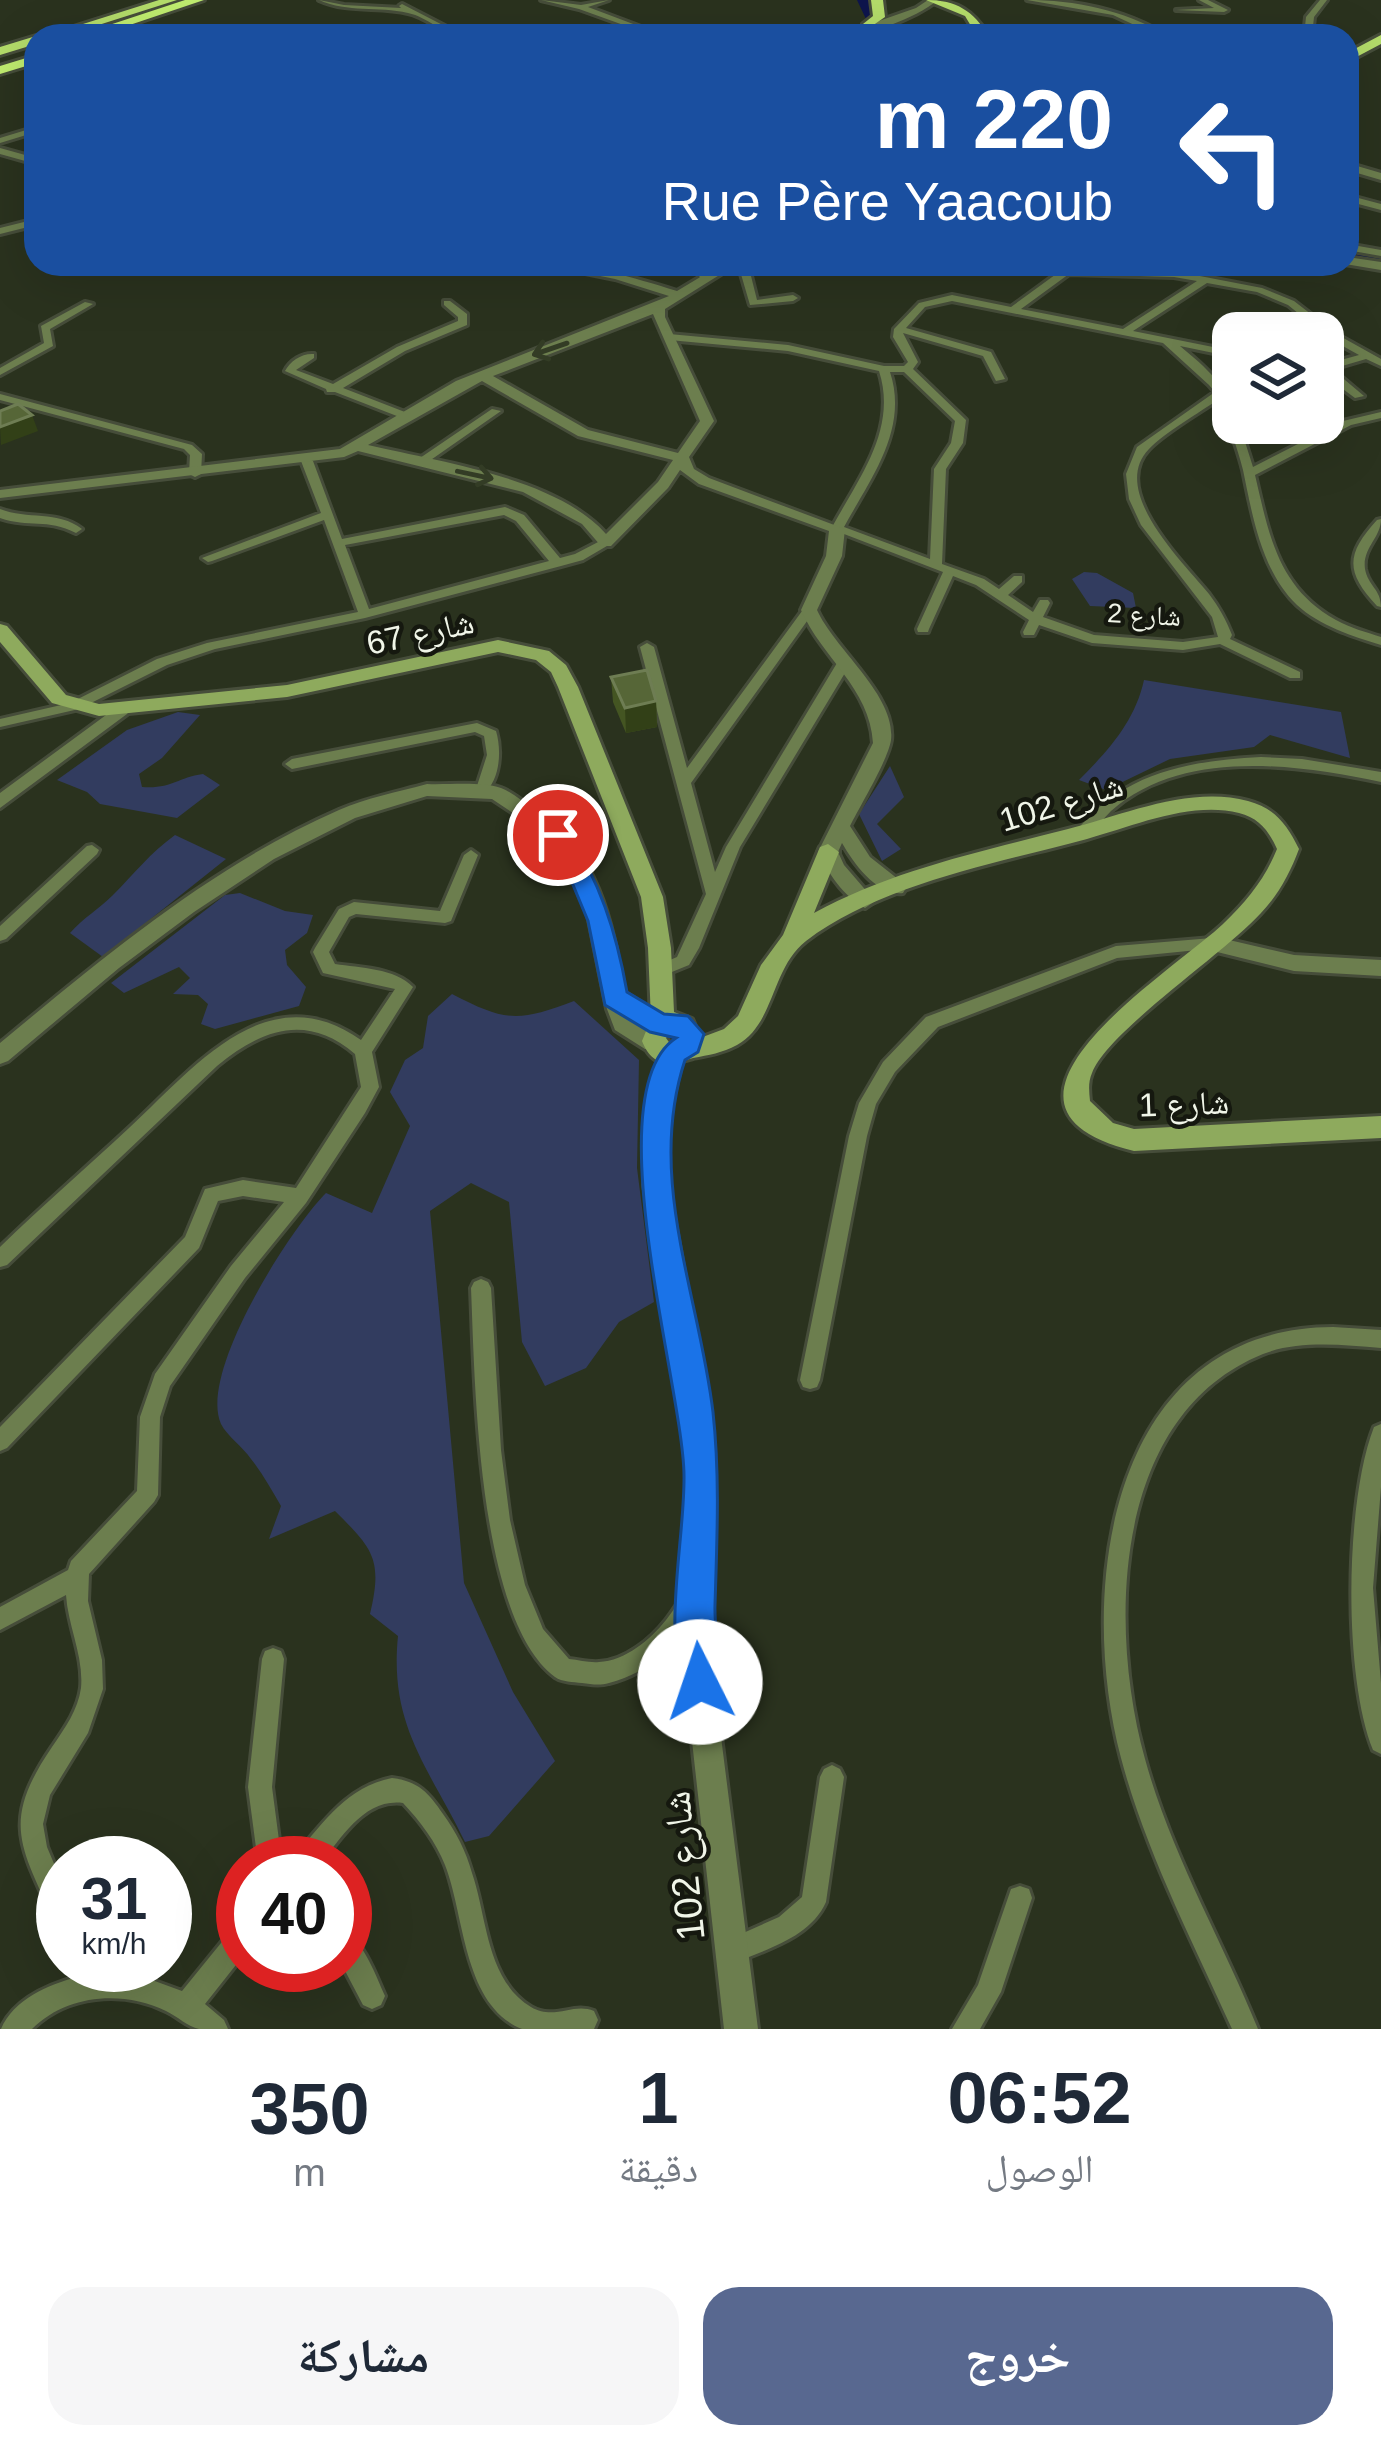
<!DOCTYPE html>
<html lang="ar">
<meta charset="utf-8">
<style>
:root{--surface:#fff;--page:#f6f6f7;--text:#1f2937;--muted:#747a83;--accent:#586890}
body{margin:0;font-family:Helvetica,"Noto Naskh Arabic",sans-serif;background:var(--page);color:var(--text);direction:rtl;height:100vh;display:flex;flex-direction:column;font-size:45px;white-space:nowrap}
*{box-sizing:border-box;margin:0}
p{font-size:39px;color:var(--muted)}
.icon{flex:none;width:66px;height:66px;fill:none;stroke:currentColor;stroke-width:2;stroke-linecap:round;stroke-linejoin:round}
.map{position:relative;height:2029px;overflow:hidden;direction:ltr}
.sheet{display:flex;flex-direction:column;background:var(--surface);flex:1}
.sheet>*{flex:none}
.banner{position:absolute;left:24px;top:24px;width:1335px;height:252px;border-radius:36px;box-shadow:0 12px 48px #0002;direction:rtl;background:#1a4fa0;color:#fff;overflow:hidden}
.controls{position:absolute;left:1212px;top:312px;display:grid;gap:24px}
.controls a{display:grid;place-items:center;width:132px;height:132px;border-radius:24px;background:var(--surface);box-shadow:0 12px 48px #0002;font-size:60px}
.speed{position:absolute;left:36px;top:1836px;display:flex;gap:24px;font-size:60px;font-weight:700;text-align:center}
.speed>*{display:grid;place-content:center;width:156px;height:156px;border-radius:50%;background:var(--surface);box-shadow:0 12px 48px #0002;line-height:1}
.speed small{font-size:30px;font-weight:400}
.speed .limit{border:18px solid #d22;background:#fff;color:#111}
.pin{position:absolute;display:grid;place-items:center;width:102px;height:102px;color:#fff;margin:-51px;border:6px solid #fff;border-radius:50%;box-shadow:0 3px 12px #0007}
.me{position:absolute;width:132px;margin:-66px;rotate:356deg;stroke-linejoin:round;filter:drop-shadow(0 0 9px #0008)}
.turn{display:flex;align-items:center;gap:42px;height:252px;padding:0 48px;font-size:54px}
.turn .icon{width:156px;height:156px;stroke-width:2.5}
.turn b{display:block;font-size:84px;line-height:102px}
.eta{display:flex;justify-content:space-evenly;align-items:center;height:204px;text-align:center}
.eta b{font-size:72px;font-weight:700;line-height:84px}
.button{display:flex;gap:24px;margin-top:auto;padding:24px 48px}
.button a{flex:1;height:138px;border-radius:36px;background:var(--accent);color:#fff;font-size:48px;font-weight:700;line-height:138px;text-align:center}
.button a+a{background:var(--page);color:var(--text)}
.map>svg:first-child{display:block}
.green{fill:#323c5f}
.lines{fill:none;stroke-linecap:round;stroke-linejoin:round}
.river{fill:#0e154c;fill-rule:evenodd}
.minor-casing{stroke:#464d3a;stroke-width:6}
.tertiary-casing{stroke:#464d3a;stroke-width:6}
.secondary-casing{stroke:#464d3a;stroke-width:6}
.trunk-casing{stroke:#464d3a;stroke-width:6}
.motorway-casing{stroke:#464d3a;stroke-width:6}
.minor{fill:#6c7e4e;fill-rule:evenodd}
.tertiary{fill:#6c7e4e;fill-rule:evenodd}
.secondary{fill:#8eaa5d;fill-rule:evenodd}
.trunk{fill:#b4dc6a;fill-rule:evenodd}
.motorway{fill:#bfec6f;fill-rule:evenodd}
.wall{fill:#452}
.shaded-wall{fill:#324017}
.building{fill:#566637;stroke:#6e7d53;stroke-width:3}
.oneway{stroke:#333c25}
.route{fill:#1a73e8;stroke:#114b97;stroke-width:3}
.labels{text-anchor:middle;stroke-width:9;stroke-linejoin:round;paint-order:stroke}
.far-street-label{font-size:27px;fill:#f0f5e8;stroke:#15180f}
.street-label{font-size:33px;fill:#f0f5e8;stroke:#15180f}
.near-street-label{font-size:39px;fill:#f0f5e8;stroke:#15180f}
</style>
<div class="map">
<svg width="1381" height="2029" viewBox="0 0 1381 2029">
<rect width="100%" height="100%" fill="#2a321e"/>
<!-- green -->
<path class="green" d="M1084,572L1097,573L1133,593L1136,608L1090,606L1072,579Z
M1144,680L1341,712L1350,758L1270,735L1254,747L1170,759L1106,790L1079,780C1109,750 1135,721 1144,680Z
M178,712L200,715L162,758L139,774L142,787C172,789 176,778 203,774L220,785L177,818L100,804L87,792L57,780L127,730Z
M890,766L904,797L877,824L901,849L882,861L859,814Z
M175,835L226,859L103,957L70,933C83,918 99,909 113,895C134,874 150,853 175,835Z
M240,893L285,911L313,915L307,933L285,950L287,965L306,987L299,1006L215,1029L201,1024L208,1004L198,995L173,994L190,978L179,967L124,993L111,983L225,895Z
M452,994C506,1022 518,1022 574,1001L639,1060L637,1168L654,1302L619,1322L586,1368L545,1386L522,1342L509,1202L471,1183L430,1211L464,1583L513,1692L555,1761L489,1836L465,1842C428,1766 389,1726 398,1636L370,1614C383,1559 373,1549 335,1511L269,1539L281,1506C272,1491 263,1474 251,1459C243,1447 227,1436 221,1424C198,1373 290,1229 326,1193L372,1213L410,1126L390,1092L405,1060L423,1048L428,1016Z"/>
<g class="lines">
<!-- river -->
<path class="river" d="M857,0H871L888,36H874Z
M1347,249L1381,254V266L1347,261Z"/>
<!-- minor casing -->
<g class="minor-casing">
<path id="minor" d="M319,0L344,5L401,8L399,6L402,4L464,36C443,35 428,17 408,13C378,6 348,13 319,0Z
M541,0L581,5L609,0L588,7L665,36H654L579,9Z
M1027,0C1075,0 1124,10 1166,35L1158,36L1113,15Z
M1199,0H1208L1228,10L1224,12L1176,10L1214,8Z
M1320,0H1327L1314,17L1312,36H1304L1306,17Z
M131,29L145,34L146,36L128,33Z
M36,127V132L0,143V138Z
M0,148L36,158V164L0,154Z
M1347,195L1381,204V210L1347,201Z
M1347,244L1381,250V256L1347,250Z
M694,264H704L707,280H701Z
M738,264H748L757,300L793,295L798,298L793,301L750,305Z
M824,264H834L828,269L825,268Z
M1070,264H1081L1076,268L1174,271L1262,288L1294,301L1338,335L1381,359V366L1366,359L1332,369L1364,396L1355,398L1324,375L1323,365L1359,355L1330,339L1288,305L1257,292L1207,283L1133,331L1233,351V357L1180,346C1205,367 1233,389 1233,423H1239L1253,467L1343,421L1381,412V418L1351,425L1255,475C1269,535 1278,588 1336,620C1350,628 1366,632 1381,637V645C1352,636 1320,626 1297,605C1261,571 1252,513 1243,470C1237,446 1228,423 1219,399C1199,413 1165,432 1149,449C1108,491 1184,563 1209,594C1219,607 1226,620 1232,635L1230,639L1300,672V678H1290L1220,644L1183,650L1092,643L1039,625L1034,635H1024L1023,632L1029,620L976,585L953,576L929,629L928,632H918L917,629L943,572L831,529C858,479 898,430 879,371L788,351L669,340L664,337L669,334L788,345L884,366H904L908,362L893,337L894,329L919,303L952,295L1011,307ZM1069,274L1174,277L1197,281L1123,329L1021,309ZM952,301L1163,343L1209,385L1215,392L1137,447L1126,474L1129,499L1141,525L1212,617L1218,637L1183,642L1094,635L1043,617L1050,603L1048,600H1040L1033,612L1008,595L1022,582V576H1014L999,589L984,579L942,564L946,469L963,443L966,420L913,369L918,362L903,333L983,356L996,381L1005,379L991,352L906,328L925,307ZM890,372H904L955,421L951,443L934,469L930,559L844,527C870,479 909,430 890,372Z
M444,301H450L467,314V325L405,351L343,388L410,414V418H402L335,392H327L326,389L285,371C290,361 302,353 314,354V358L296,370L333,384L397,347L458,321V317L444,305Z
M85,302L93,304L50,329L53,346L0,375V368L44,343L41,326Z
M0,394L192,445L202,454L201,474L195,477L189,474L190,455L184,449L0,400Z
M492,409L501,411L425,464H417V460Z
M307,458L313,461L342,539L505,507L524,515L560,558L575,554L602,540L612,543L583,560L561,566L365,618L215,649L167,665L79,709L0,727V719L70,703L157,659L207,643L358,612L324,520L212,561L208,562L202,558L321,513L301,461ZM504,515L516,521L549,561L369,609L345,545Z
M0,509C27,520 58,510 82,529L76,533C47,518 29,528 0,518Z
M1381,519C1381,538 1362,548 1365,569C1368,586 1381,589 1381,607L1377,606C1345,572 1346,554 1377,520Z
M809,606L815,610L691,783L715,872L726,847L837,663L844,659L851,663L740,847L699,948L689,965L662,976L656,974L654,970L656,966L677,957L706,894L640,647L647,643L654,647L687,768L805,607Z
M477,723L496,731C502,751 500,781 483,794L476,789L487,755L484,736L475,732L292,769L285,764L292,759Z
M1261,757L1302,759L1381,772V782C1296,764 1182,748 1111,811C1102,820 1094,830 1085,839L1080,840L1073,835C1121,773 1186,761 1261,757Z
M92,845L99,850L97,854L6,939L0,941V926L87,846Z
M471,850L478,855L451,921L445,923L356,914L349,917L329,952L335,964C360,968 395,968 413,987L372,1052L379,1087L365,1113L306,1203L245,1278L170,1386L160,1417L158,1495L154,1502L89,1574L88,1601L102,1660L103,1689L88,1733L50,1795L43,1824L47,1847L63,1885V1924L54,1921C20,1845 1,1822 52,1747C65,1728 78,1710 81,1688C84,1657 68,1626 66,1595L0,1630V1607L68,1570L71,1561L137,1491L140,1417L155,1374L231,1266L284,1202L243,1196L218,1201L199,1248L7,1448L0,1451V1427L185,1237L205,1189L243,1180L296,1188L361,1087L355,1054C307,1013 262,1029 217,1066L7,1265L0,1267V1247C42,1206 86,1168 129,1128C193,1069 267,973 361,1040L395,989L323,973L313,952L315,948L339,909L354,902L440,911L464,855Z
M1212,938L1220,944L1218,948L1117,958L938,1027L895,1072L876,1104L867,1136L820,1380L817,1387L810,1389L803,1387L800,1380L849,1136L859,1103L883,1062L926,1017L1116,946Z
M481,1279L488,1282L491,1288L501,1450L510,1520L525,1585L543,1629L569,1659C579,1660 590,1663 599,1662C625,1661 651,1639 666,1620C675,1609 680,1597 692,1590L700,1593L703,1601C686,1641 651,1672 609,1683C599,1686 591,1684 582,1683C573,1682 562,1682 555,1677C477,1619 475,1380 471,1288L474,1282Z
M1333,1327L1381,1330V1348C1343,1345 1299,1340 1263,1354C1112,1415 1108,1626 1145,1759C1171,1854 1221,1938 1258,2029H1232C1192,1940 1146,1852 1121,1758C1076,1588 1110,1328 1333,1327Z
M1381,1424V1487L1373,1588L1381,1683V1754L1373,1750C1343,1676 1345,1501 1374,1427Z
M273,1648L281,1651L284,1659L272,1787L282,1863H258L248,1787L262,1659L265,1651Z
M832,1765L840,1769L844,1777L826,1902C810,1938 766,1949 732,1964L723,1960L719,1951L723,1942L779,1917L802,1897L820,1777L824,1769Z
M392,1778C418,1781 429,1793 443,1814C456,1832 466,1851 472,1873C487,1916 486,1980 531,2007C555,2021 573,2002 594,2011L598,2020L594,2029H522C463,2005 465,1916 445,1865C436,1842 420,1821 403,1803C365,1798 342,1837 321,1863H293L296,1854C325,1821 347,1787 392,1778Z
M1020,1886L1029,1889L1032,1898L1001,1992L980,2029H952L978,1985L1011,1889Z
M243,1923V1956L205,2004L224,2020L228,2029C219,2029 208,2029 199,2029C188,2027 177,2016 166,2011C123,1990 67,1994 32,2029H1C14,1999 48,1985 77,1977L72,1965H98L101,1973L141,1976L182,1991L234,1927Z
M345,1932C364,1942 376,1976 385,1996L381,2005L372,2009L363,2005L342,1965H345Z"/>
</g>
<!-- tertiary casing -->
<g class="tertiary-casing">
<path id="tertiary" d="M928,0H938C914,19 868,36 836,36L916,8Z
M1347,163L1381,173V180L1347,170Z
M36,219V225L0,234V228Z
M1347,257L1381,262V270L1345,264Z
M541,264C589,264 632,277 677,291L722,264H737L665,309V317L714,421L689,457L694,469L709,478L845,529L842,556L817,610C835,650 896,695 891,740C888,760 860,806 850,826L870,857L903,883L906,888L903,893C877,896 854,864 842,843L838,852L844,865L875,901L865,908C844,897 828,873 818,852L873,743C870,688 822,658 801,610L826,556L829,531L699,484L680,470L668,488L611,546H601L582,524L523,492L358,451L344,457L0,498V490L340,449L456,381L669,296L615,279ZM653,314L700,421L678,453L588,430L493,376ZM482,381L578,436L673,460L658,482L606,534C557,478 440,462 368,445Z
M121,704L130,710L127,714L0,808V793Z
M427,784C449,785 480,781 501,788C512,792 523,802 533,808C597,850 612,920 624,992L667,1019L671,1025L667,1031L660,1033L630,1017L661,1037L664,1043L661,1049H645L615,1030L607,1009L587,910L566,862L546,835L492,799L427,796L355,818L274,859L194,912L119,968L8,1061L0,1064V1043C105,956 213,865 339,810C366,798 398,792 427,784Z
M1212,936L1294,955L1381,960V976L1294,971L1205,949L1202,944L1205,939Z
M673,1044L681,1047L684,1053L667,1123L668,1185L709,1407L714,1475L709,1642L758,2029H724L681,1642L688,1475L683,1407L644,1185L645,1123L662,1053L665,1047Z"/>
</g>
<!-- secondary casing -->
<g class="secondary-casing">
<path id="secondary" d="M0,624L7,626L66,695L99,704L287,685L498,640L549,651L566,665L578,687L663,897L671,948L674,1012L692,1019L700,1038L724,1029L738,1016L761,965L783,935L820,847L828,844L839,852L814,913C892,870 983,851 1068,829C1123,815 1190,785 1248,801C1275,808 1287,825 1299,849C1290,873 1279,894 1261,913C1224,954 1108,1031 1092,1073C1088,1082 1089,1091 1090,1101L1113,1123L1134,1129L1381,1116V1138L1134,1151C953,1107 1171,973 1223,924C1247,901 1265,879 1277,849C1269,831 1259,818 1239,813C1190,801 1134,826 1087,839C998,863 881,884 806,941C771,968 775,1024 737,1045C722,1053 709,1055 693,1058C669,1065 653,1068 642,1041L651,1019L648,948L641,897L558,687L551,672L536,660L498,652L287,697L99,716L52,703L0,642ZM671,1030L676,1038L671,1045L666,1038Z"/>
</g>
<!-- trunk casing -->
<g class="trunk-casing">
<path id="trunk" d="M159,0H177L64,36H45Z
M871,0H883L885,17L869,28L863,24L873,16Z
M926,0C957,0 973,11 989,36H977L965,16Z
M1381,35V44L1347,62V53Z
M36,36V44L0,55V47Z"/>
</g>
<!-- motorway casing -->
<g class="motorway-casing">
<path id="motorway" d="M185,0H204L97,36H76Z
M36,55V63L0,74V66Z"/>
</g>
<!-- minor -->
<use href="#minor" class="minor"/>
<!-- tertiary -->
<use href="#tertiary" class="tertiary"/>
<!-- secondary -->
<use href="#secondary" class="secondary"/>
<!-- trunk -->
<use href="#trunk" class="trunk"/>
<!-- motorway -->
<use href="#motorway" class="motorway"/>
</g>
<!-- wall -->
<path class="wall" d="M611,677L656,701L657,727L626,733L613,702Z"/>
<!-- shaded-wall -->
<path class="shaded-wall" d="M32,415L38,431L1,445L0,427Z
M656,701L657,727L626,733L625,708Z"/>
<!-- building -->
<path class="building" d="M821,28H867L869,36H822Z
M18,404L32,415L0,427V411Z
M647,670L656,701L625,708L611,677Z"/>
<!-- one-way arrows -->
<defs><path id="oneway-shaft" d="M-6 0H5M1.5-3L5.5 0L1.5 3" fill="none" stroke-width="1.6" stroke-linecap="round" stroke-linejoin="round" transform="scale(3)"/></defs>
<g class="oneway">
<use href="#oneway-shaft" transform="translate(550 349) rotate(161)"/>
<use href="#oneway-shaft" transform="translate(475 475) rotate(12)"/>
</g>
<!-- route -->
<path class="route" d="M558,827L566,829C600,882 616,930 627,992L664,1014L688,1016L704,1034L698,1052L685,1060C646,1178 699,1294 713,1412C720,1476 717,1540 715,1605C714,1633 724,1670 713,1695L700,1701L687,1695C661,1634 685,1541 684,1475C683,1387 594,1091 676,1038L650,1032L605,1005L588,921L568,873L545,835Z"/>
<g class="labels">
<!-- far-street labels -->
<g class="far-street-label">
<text transform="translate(1144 615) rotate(3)" y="9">شارع 2</text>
</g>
<!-- street labels -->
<g class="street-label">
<text transform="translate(420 632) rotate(-12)" y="12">شارع 67</text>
<text transform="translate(1061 802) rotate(-17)" y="12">شارع 102</text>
<text transform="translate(1184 1103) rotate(-2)" y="12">شارع 1</text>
</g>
<!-- near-street labels -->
<g class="near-street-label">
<text transform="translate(683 1866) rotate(-96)" y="14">شارع 102</text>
</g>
</g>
</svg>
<div class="controls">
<a><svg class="icon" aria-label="layers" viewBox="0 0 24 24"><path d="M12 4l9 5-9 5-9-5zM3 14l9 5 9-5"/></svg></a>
</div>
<div class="speed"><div>31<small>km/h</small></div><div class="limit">40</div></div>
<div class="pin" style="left:558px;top:835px;background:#d93025"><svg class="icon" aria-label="arrive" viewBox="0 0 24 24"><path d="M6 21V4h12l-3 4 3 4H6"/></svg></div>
<svg class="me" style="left:700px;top:1682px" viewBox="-20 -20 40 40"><circle r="19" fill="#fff"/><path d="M0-13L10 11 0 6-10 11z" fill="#1a73e8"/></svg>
<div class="banner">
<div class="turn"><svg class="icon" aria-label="left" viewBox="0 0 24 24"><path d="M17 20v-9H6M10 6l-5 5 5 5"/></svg><div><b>220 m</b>Rue Père Yaacoub</div></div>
</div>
</div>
<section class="sheet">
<div class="eta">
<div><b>06:52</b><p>الوصول</p></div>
<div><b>1</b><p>دقيقة</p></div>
<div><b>350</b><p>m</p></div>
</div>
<div class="button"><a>خروج</a><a>مشاركة</a></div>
</section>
